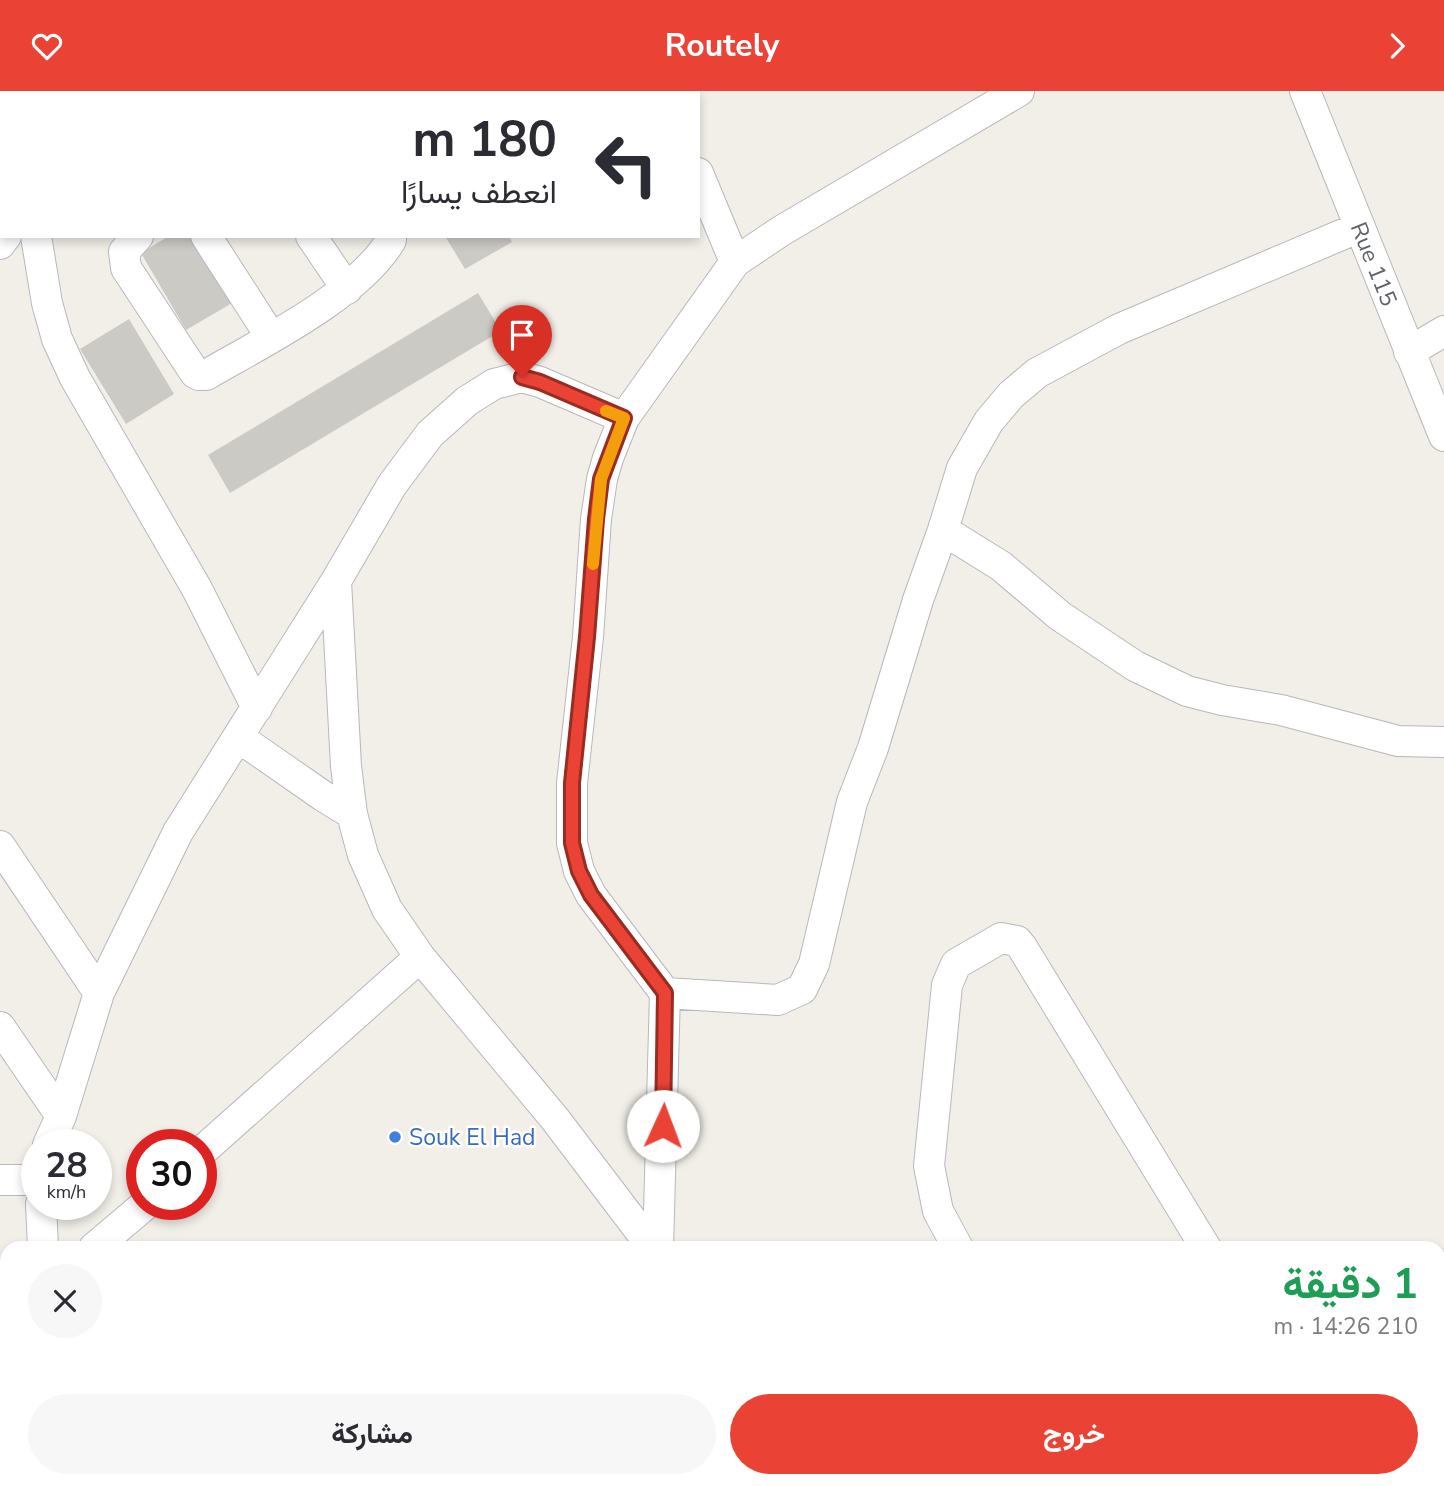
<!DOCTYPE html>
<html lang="ar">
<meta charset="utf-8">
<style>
:root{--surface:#fff;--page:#f7f7f7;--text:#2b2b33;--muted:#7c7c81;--accent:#ea4335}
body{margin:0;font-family:"Nunito Sans",Vazirmatn,sans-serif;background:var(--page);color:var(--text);direction:rtl;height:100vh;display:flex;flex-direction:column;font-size:26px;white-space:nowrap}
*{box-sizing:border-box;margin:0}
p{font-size:23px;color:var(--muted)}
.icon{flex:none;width:38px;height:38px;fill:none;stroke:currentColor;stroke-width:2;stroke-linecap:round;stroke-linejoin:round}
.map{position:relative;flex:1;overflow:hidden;direction:ltr}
.side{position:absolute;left:0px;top:1150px;width:1446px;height:247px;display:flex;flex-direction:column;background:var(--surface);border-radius:21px 21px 0 0;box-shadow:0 4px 10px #0003;direction:rtl}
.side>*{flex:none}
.top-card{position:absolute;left:0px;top:0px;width:700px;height:147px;box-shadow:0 4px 10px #0003;direction:rtl;background:#fff;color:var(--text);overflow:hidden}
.speed{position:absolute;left:21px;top:1038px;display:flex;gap:14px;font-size:35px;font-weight:700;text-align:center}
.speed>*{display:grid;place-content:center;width:91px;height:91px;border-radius:50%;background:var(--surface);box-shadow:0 4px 10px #0003;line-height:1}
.speed small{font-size:18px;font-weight:400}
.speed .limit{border:10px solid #d22;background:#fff;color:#111}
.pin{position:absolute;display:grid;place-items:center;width:60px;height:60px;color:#fff;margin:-72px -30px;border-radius:50% 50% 50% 0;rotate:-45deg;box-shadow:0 0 7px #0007}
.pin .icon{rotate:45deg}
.me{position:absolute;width:77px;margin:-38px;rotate:2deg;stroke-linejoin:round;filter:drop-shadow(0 0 5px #0008)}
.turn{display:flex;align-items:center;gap:24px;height:147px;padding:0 28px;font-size:32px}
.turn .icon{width:91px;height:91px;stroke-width:2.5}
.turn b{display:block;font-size:49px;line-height:60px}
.round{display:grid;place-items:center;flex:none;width:74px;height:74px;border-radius:37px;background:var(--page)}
.overview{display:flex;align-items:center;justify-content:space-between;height:119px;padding:0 28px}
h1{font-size:42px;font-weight:700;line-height:52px;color:#1e9e55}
.button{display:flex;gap:14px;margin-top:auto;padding:14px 28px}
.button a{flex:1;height:80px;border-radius:42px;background:var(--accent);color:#fff;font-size:28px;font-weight:700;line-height:80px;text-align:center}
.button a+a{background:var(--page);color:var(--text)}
header{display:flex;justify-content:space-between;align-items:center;height:91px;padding:0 28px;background:var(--accent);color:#fff;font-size:32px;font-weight:700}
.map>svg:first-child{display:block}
.building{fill:#cccac5}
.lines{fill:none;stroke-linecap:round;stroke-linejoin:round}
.minor-casing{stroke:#b5b8bc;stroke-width:32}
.minor{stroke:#fff;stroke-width:30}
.route-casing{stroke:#982c22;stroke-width:18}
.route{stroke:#ea4335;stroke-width:12}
.slow{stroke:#f59e0b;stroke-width:12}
.shop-dot{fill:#3f7fe0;stroke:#fff;stroke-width:2.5}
.labels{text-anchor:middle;stroke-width:5;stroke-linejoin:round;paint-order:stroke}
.street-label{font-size:23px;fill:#5f6368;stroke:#fff}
.shop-label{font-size:23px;fill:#366cbe;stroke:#fff;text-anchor:start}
</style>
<header><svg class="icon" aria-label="forward" viewBox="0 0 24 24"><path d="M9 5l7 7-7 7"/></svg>Routely<svg class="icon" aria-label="heart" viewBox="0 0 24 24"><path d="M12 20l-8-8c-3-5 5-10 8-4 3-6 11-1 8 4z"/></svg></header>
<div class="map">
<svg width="1444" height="1395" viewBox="0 0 1444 1395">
<rect width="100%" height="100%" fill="#f1efe8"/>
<!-- building -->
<path class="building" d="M169,145H195L234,211L186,239L141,162Z
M445,145H509L512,151L465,178Z
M478,202L501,240L230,402L208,364Z
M129,228L174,303L126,333L80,258Z"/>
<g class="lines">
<!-- minor casing -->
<g class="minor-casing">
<path id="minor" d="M154,0L158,2
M558,0V2
M664,0L665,2
M1305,0L1444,345
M108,2L109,0
M304,2H312
M698,82L735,171
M36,145L47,212L57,248L75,287L197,498L257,617
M138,145L124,161L126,177L195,282L199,284H206C261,252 359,204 391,149V145
M206,145L271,246
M311,145L347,198
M0,153L6,145
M1409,261L1444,240
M624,327L608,367L602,388L596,428L588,546L572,692V752L579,780L591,804L665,902L658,1157
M943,439L1001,475L1060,525L1135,575L1187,600L1222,609L1281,619L1398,650L1444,651
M336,490L346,675L352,723L363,764L387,818L420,866L555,1028L653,1157
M238,646L323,705L352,723
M0,755L99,902
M665,902L778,909L802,898L814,873L852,711L873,657L918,509L943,439L962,377L989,330L1011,304L1037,282L1119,238L1360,136
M0,936L61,1025
M48,1054L61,1025L99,902L178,741L336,490L392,394L430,343L467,310L494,293L522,286L540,291L624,327L735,171L781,140L1019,0
M201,1061L420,866
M0,1089H37
M41,1113L43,1157
M94,1157L146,1113
M958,1157L938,1120L929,1075L947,894L956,873L1001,847L1017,850L1022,856L1206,1157
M1438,1233L1444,1230
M0,1254L7,1242
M230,1390L235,1395
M879,1390L886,1395
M694,1395L695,1390
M1037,1395L1042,1390
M1209,1395L1215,1390
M1406,1395L1411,1390
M1435,1395L1444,1391"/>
</g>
<!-- minor -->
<use href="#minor" class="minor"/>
</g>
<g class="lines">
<!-- route casing -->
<g class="route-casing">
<path id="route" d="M522,286L540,291L624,327L601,388L596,428L587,546L572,692V752L579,780L591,804L665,902L663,1035"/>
</g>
<!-- route -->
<use href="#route" class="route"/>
<!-- slow -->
<path class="slow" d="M593,473L601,388L624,327L606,320"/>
</g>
<!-- markers -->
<circle class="shop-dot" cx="395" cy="1046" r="7"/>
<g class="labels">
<!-- street labels -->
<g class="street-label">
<text transform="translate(1374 173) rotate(68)" y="8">Rue 115</text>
</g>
<!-- shop labels -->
<g class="shop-label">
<text x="409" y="1054">Souk El Had</text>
</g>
</g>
</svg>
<div class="speed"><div>28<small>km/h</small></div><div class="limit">30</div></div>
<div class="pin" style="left:522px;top:286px;background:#d93025"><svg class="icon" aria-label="arrive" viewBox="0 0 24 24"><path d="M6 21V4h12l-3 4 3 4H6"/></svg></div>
<svg class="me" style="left:663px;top:1035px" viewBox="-20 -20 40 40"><circle r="19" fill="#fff"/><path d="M0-13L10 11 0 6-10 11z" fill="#ea4335"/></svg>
<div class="top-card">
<div class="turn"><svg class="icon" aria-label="left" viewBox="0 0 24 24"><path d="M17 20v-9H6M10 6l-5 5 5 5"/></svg><div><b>180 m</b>انعطف يسارًا</div></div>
</div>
<section class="side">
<div class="overview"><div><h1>1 دقيقة</h1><p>210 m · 14:26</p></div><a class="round"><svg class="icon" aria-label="close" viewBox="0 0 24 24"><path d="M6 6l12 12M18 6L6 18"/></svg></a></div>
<div class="button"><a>خروج</a><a>مشاركة</a></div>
</section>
</div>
